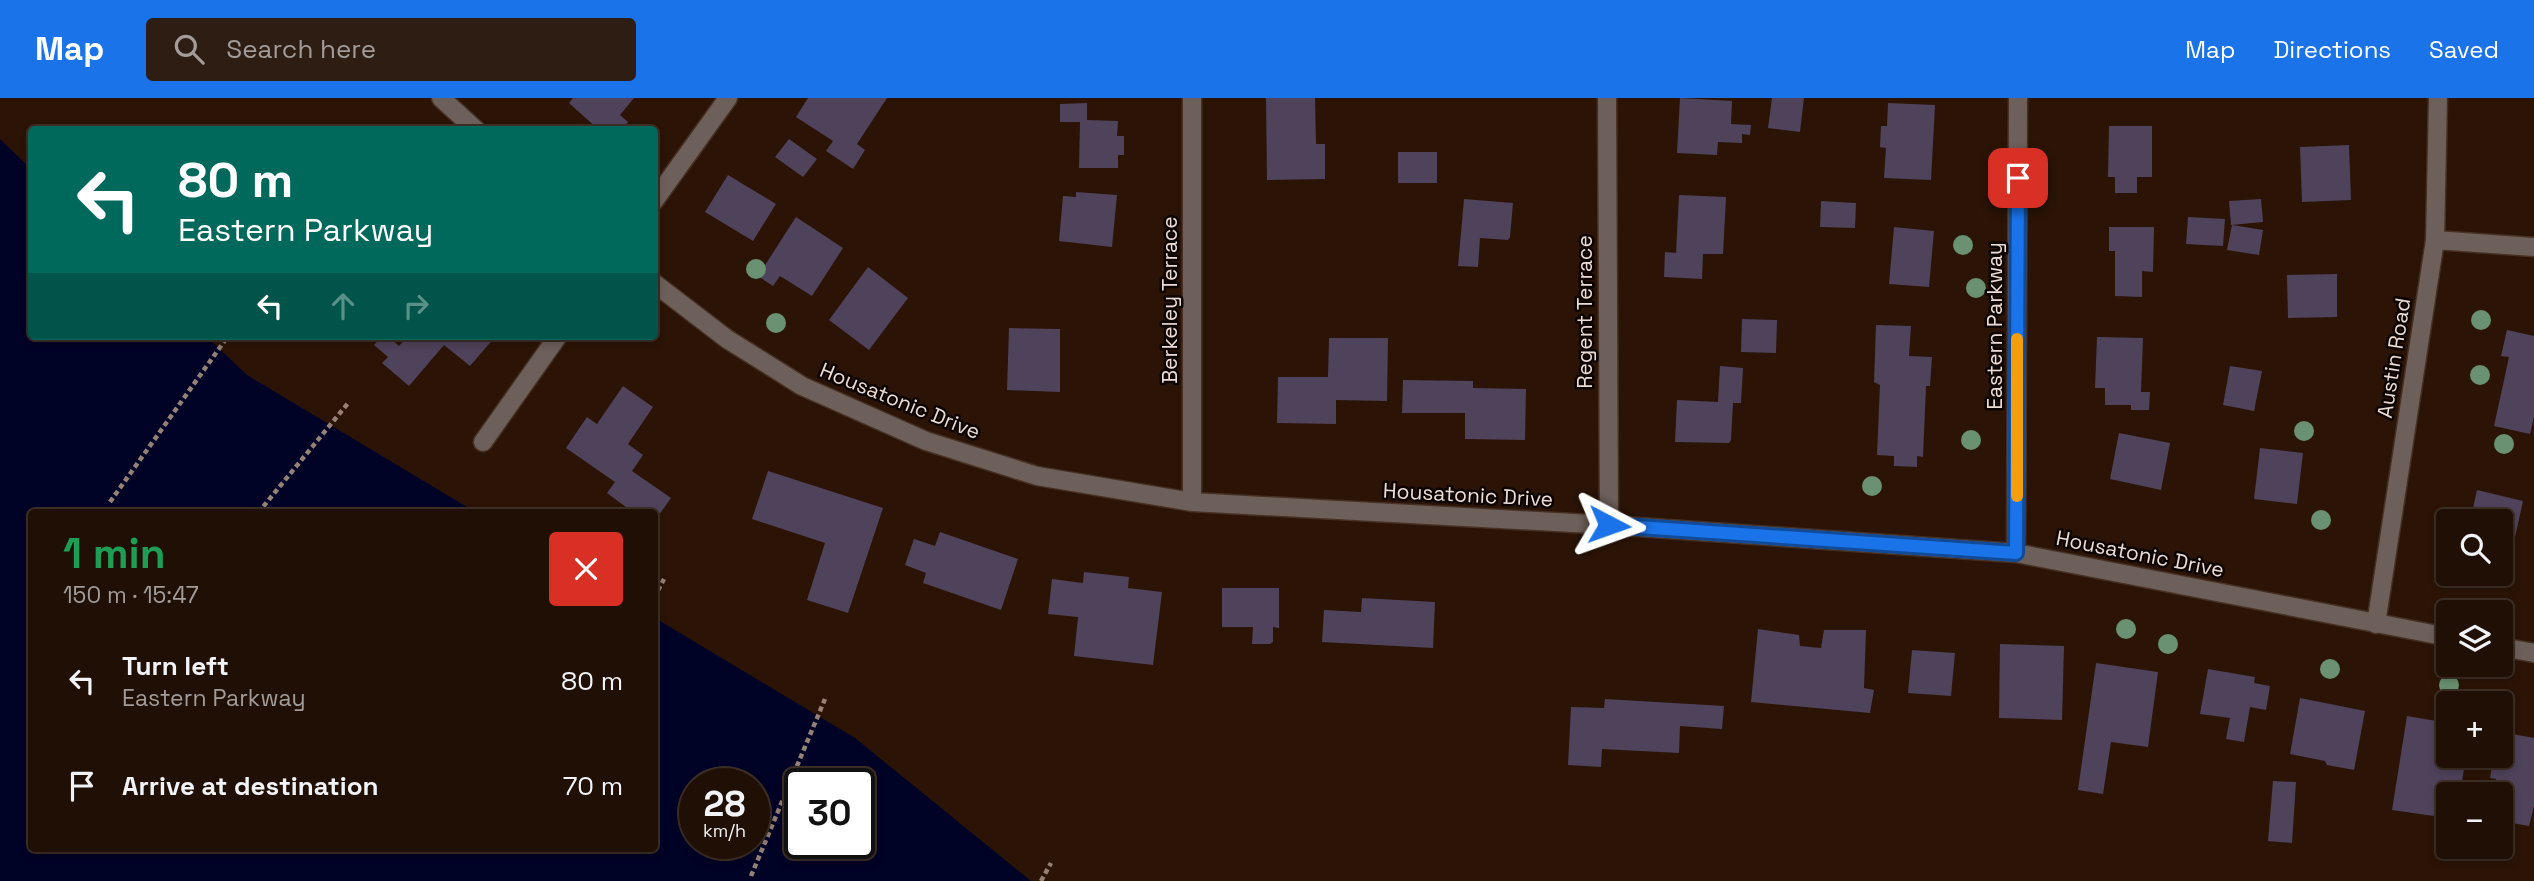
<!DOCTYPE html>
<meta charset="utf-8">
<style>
:root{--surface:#200f04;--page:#2d1d13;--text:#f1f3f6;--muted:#a29c9a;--line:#3d2f26;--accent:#1a73e8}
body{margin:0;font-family:"Space Grotesk",sans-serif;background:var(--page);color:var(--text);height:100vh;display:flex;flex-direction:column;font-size:26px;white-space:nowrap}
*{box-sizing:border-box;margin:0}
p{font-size:23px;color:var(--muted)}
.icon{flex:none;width:38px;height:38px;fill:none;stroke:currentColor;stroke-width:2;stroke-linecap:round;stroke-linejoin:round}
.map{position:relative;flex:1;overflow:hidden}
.drawer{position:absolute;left:28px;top:411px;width:630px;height:343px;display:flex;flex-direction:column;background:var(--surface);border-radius:7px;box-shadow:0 4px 10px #0003,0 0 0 2px var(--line)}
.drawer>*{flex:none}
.top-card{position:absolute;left:28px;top:28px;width:630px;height:214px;border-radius:7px;box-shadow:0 4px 10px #0003,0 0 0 2px var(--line);background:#00695c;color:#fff;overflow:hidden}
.buttons{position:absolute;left:2436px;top:411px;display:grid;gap:14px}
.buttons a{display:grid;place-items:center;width:77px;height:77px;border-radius:7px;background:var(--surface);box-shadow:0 4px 10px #0003,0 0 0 2px var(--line);font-size:35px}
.speed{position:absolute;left:679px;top:670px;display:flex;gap:14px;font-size:35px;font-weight:700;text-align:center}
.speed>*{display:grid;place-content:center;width:91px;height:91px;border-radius:50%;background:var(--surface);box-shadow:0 4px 10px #0003,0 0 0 2px var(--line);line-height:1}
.speed small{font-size:18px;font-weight:400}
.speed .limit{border:4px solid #111;border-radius:10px;background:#fff;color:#111}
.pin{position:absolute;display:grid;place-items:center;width:60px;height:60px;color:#fff;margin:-30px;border-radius:14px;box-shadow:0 4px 10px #0006}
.me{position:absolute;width:77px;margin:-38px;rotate:94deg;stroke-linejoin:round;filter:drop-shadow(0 0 5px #0008)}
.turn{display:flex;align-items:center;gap:24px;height:147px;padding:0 35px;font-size:32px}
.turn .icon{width:91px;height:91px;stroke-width:2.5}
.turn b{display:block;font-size:49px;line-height:60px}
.lanes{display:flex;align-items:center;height:66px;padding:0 35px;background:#0003;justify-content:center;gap:35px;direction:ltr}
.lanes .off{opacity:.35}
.round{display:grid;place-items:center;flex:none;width:74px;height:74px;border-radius:7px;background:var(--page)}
.headline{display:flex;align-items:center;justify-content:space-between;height:119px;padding:0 35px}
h1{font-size:42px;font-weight:800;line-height:52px;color:#1e9e55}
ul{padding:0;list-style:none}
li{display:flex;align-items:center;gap:21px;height:105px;padding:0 35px}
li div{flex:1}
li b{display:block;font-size:26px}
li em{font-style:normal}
header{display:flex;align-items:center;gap:42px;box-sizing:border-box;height:98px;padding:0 35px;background:var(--accent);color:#fff}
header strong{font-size:33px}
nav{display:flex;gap:38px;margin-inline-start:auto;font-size:24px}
.search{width:490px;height:63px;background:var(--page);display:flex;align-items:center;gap:18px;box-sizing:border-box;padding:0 24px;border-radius:7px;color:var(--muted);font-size:26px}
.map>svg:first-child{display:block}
.water{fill:#000226;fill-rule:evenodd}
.building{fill:#4f425b}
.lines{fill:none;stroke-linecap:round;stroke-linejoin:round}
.minor-casing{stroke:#463023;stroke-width:21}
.path{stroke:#958176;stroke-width:4.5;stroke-dasharray:5 3.5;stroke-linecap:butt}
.minor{stroke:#6d5f59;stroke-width:18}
.tree{fill:#6a9171}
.route-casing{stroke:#114b97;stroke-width:18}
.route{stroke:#1a73e8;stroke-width:12}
.slow{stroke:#f59e0b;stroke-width:12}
.labels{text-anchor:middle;stroke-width:5;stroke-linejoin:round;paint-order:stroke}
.street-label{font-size:21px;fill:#ecdbd2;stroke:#0c0401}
</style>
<header>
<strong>Map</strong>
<div class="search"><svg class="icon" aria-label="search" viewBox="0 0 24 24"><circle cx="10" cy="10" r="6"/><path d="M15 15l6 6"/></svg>Search here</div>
<nav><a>Map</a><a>Directions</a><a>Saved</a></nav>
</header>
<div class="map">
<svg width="2534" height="783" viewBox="0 0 2534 783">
<rect width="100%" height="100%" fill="#2b1406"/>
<!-- water -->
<path class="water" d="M0,41L31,71L32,238H206L247,277L477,415H32V751H654L655,520L855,640L1031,783H0ZM695,686H754V746H695ZM859,686V746H800V686Z"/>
<!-- building -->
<path class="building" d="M573,0H634L620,17L628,24L622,32H599L569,5Z
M808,0H887L857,46L865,52L853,71L826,53L833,43L796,19Z
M1266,0H1315L1316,46H1325V81L1267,82Z
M1680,0L1732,3L1731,26L1751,27L1750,37L1742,36V45L1718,44L1717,57L1677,55Z
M1772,0H1804L1800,34L1768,30Z
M1087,5V22L1118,23L1117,38H1124V57H1118V70H1079L1080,24H1060V6Z
M1888,5L1935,7L1931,82L1884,80L1886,50L1880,49L1881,28H1887Z
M2109,28H2152V79H2137V95H2115V79H2108Z
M789,41L817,61L803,79L775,59Z
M2349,47L2351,102L2302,104L2300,49Z
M1398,54H1437V85H1398Z
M728,77L776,106L753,143L705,114Z
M1076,94L1117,97L1112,149L1059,143L1063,98L1076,99Z
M1679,97L1726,99L1723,156H1703L1702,181L1664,179L1665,154L1676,155Z
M1464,101L1513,105L1510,139L1508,142L1480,140L1478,169L1458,168Z
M2261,101L2263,124L2231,127L2229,103Z
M1821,103L1856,105L1855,130L1820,129Z
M796,119L843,150L812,198L780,178L773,188L758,178Z
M2188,119L2225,121L2223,148L2186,146Z
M2232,127L2263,132L2259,157L2227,152Z
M1894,129L1934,133L1929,189L1889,186Z
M2109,129H2154L2153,174L2142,173V199L2115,198V153H2109Z
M868,169L908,200L869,252L829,222Z
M2337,176V219L2288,220L2287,177Z
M1742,221L1777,222L1776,255L1741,254Z
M1876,227L1911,228L1909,258L1932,259L1930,288H1926L1923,359L1917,358V369L1894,368V358L1877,357L1880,287L1874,284Z
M1009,230L1060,231V294L1007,292Z
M2507,232L2534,238V319L2530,336L2494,328L2509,259L2501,258Z
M382,238H388L399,248L408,238L495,239L470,268L444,247L409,288L382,265L388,259L374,247Z
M2097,239L2143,240L2141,294H2150L2149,312H2131V307H2105V290H2095Z
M1329,240H1388L1387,303L1336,302V326L1277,325L1278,279H1328Z
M1720,268L1743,270L1741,305H1733L1731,342L1729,345L1675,344L1677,302L1718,304Z
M2230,268L2262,273L2254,313L2223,307Z
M1403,282L1473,283V290L1526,291L1525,342L1465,341V315H1402Z
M623,288L653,309L628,346L643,357L632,373L671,400L654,424V415H634L607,395L615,384L566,350L587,319L597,326Z
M2119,335L2170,345L2161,392L2110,381Z
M2260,350L2303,355L2297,406L2254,401Z
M768,373L883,410L848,515L807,502L825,445L752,421Z
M2477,392L2523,403L2512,453L2501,451V424H2470Z
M940,434L1018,461L1001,512L923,485L926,475L905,467L914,441L935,448Z
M1084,474L1129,479L1128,490L1162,494L1153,567L1074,558L1078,519L1048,516L1052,481L1083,485Z
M1222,490H1279V530L1273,529V544L1270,546H1252L1253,529H1222Z
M1362,500L1435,504L1433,550L1322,544L1324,512L1361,514Z
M1758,531L1799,537L1800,548L1821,550L1824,532H1866L1864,590L1874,592L1870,615L1751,604Z
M2000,546L2064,548L2062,622L1999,620Z
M1912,552L1955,555L1951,598L1908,595Z
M2096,565L2158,574L2148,649L2111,644L2103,696L2078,692Z
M2208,571L2255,579L2254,585L2270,588L2266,612L2250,609L2244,644L2226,641L2230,620L2200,616Z
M2300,600L2365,613L2354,672L2327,667L2325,663L2290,656Z
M1605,601L1724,608L1722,631L1680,628L1679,655L1602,651L1601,669L1568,667L1571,609L1604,610Z
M2407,618L2448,625V658H2466L2460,696H2448V720L2392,712Z
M2501,634L2534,640V708L2529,728L2501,723L2503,702H2501V696H2493L2496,681L2490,680L2494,658H2501Z
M2273,683L2296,684L2292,745L2268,743Z"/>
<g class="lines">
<!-- minor casing -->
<g class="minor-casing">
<path id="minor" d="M441,0L476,32
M1607,0L1609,427
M654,103L728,0
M2435,142L2534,149
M654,185L727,241L802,288L926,343L1037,378L1192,404L1609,427L2016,455L2448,539
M483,344L558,238
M1192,404V0
M2016,455L2018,0
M2376,526L2435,142L2438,0
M2501,549L2534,555"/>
</g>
<!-- path -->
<path class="path" d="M110,404L228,238
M258,415L349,304
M654,500L664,481
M751,778L825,601
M1041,783L1051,765"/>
<!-- minor -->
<use href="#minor" class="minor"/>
</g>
<!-- trees -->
<g class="tree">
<circle cx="1963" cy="147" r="10"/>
<circle cx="756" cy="171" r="10"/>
<circle cx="1976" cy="190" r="10"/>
<circle cx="2481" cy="222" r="10"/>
<circle cx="776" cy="225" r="10"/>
<circle cx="2480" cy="277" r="10"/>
<circle cx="2304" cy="333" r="10"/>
<circle cx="1971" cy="342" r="10"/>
<circle cx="2504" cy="346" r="10"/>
<circle cx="1872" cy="388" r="10"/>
<circle cx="2321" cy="422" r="10"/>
<circle cx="2126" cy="531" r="10"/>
<circle cx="2168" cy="546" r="10"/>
<circle cx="2330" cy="571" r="10"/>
<circle cx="2449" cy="587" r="10"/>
</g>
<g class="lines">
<!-- route casing -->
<g class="route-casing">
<path id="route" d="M1609,427L2016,455L2018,80"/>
</g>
<!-- route -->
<use href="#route" class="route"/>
<!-- slow -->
<path class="slow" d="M2017,398V241"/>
</g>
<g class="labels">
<!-- street labels -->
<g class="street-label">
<text transform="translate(1170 202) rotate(-90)" y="7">Berkeley Terrace</text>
<text transform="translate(1585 214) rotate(-90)" y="7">Regent Terrace</text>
<text transform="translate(1995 228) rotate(-90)" y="7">Eastern Parkway</text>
<text transform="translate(2394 260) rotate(-81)" y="7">Austin Road</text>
<text transform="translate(900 303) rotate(22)" y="7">Housatonic Drive</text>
<text transform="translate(1468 397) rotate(3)" y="7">Housatonic Drive</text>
<text transform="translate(2140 456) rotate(11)" y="7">Housatonic Drive</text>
</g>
</g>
</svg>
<div class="buttons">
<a><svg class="icon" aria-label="search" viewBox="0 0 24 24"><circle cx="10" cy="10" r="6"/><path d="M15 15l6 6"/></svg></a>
<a><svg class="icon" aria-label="layers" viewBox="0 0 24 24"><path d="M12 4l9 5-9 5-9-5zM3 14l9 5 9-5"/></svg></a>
<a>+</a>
<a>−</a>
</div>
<div class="speed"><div>28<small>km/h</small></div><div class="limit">30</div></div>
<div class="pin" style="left:2018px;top:80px;background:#d93025"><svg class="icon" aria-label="arrive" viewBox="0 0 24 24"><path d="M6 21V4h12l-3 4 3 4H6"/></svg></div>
<svg class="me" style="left:1609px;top:427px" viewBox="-20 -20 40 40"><path d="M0-17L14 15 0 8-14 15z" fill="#1a73e8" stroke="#fff" stroke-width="4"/></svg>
<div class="top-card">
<div class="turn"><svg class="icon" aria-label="left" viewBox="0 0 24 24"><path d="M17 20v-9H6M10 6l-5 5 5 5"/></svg><div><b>80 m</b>Eastern Parkway</div></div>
<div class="lanes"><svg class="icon" aria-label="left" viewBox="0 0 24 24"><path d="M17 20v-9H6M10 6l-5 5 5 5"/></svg><svg class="icon off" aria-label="ahead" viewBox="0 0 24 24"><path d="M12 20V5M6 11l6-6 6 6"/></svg><svg class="icon off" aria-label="right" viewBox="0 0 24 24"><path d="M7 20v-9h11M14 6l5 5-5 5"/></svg></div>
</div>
<section class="drawer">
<div class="headline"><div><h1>1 min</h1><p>150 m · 15:47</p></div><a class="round" style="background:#d93025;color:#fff"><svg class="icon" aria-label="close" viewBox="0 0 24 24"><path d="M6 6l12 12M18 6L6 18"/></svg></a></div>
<ul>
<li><svg class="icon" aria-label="left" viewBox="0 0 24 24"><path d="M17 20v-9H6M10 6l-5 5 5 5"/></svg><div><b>Turn left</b><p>Eastern Parkway</p></div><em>80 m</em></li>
<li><svg class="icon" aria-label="arrive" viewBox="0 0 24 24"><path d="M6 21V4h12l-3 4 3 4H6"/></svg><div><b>Arrive at destination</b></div><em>70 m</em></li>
</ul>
</section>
</div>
